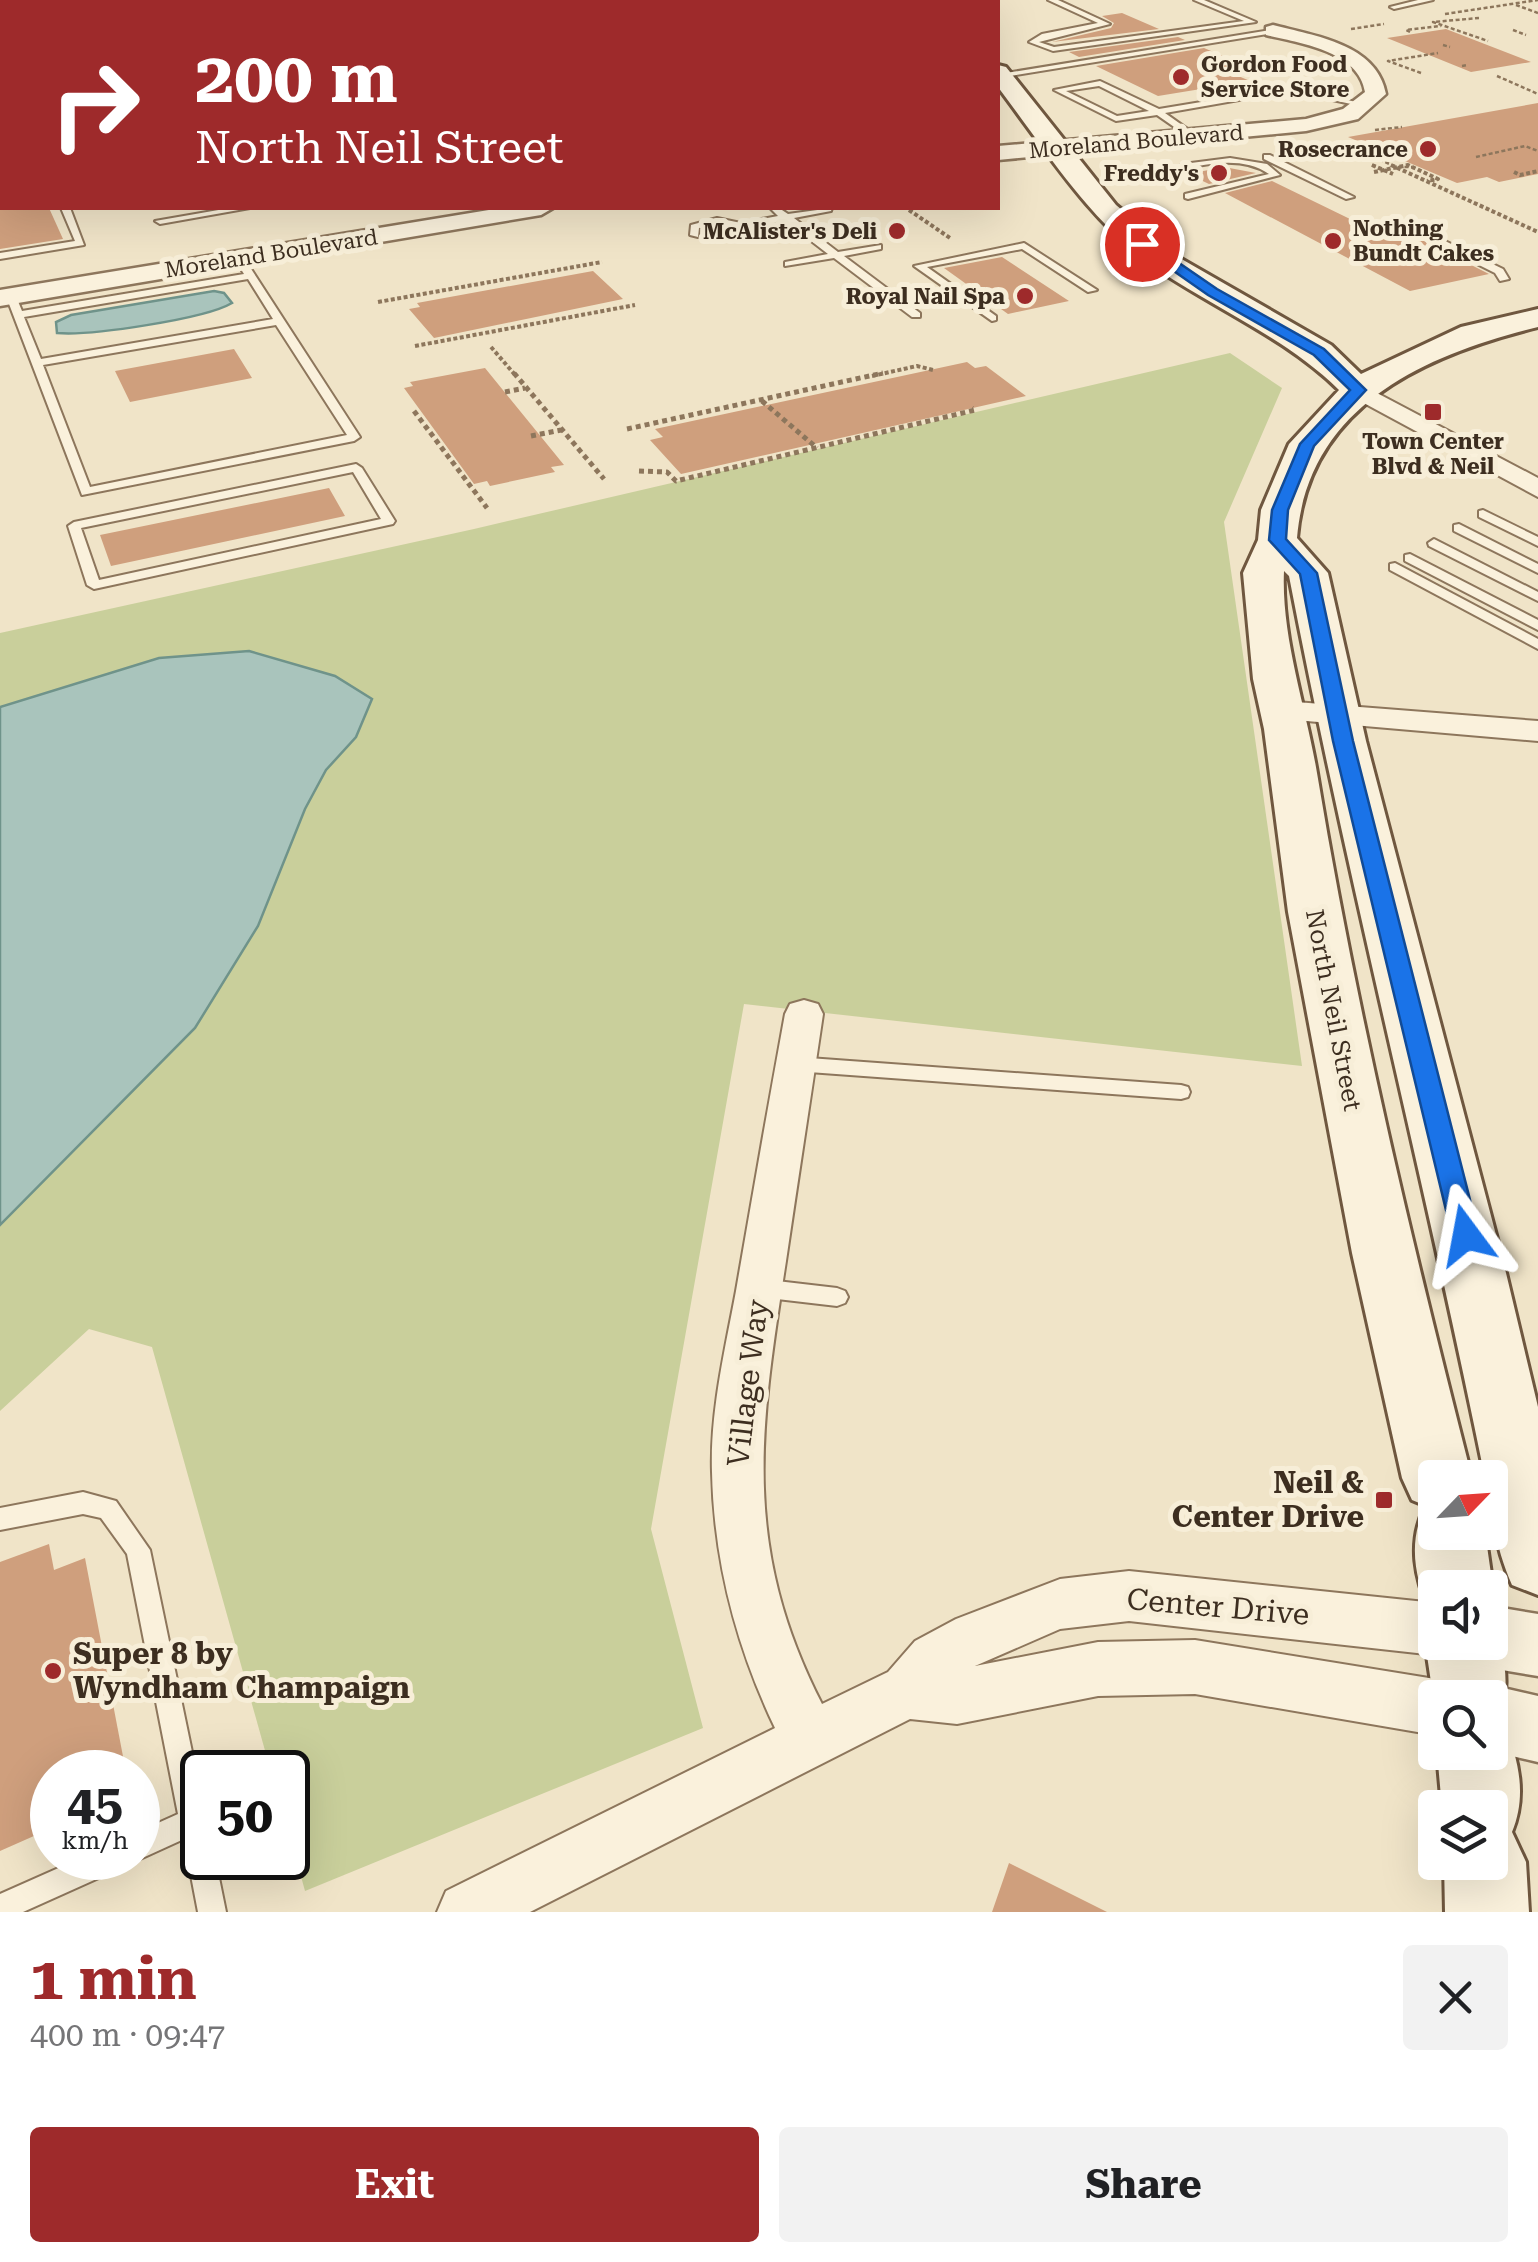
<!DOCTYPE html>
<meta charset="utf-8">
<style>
:root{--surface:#fff;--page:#f2f2f2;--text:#202124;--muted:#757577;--accent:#9e2a2b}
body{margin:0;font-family:"Roboto Serif",serif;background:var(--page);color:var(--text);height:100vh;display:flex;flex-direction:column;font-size:38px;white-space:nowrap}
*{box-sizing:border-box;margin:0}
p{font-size:32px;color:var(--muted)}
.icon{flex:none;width:55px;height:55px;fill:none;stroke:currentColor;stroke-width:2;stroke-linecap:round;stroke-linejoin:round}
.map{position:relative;height:1912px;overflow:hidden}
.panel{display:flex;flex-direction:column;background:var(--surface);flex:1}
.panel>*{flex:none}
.banner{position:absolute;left:0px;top:0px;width:1000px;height:210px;box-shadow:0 10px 40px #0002;background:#9e2a2b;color:#fff;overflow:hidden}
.needle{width:65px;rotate:65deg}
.buttons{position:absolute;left:1418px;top:1460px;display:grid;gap:20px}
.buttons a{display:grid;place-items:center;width:90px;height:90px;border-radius:10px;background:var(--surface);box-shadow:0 10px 40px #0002;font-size:50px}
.speed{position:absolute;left:30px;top:1750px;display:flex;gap:20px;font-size:50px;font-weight:700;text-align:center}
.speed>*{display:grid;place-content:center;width:130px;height:130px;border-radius:50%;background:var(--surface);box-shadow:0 10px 40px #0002;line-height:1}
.speed small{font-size:25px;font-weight:400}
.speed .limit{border:5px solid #111;border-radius:15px;background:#fff;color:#111}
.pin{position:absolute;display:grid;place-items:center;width:85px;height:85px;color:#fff;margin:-42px;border:5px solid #fff;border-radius:50%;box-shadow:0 2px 10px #0007}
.me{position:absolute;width:110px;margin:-55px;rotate:347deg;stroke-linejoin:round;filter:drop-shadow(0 0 8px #0008)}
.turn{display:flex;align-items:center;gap:35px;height:210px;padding:0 30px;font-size:45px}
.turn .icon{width:130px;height:130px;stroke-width:2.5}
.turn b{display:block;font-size:70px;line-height:85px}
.round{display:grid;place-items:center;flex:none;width:105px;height:105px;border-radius:10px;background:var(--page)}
.head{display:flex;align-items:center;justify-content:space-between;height:170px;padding:0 30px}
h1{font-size:60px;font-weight:700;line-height:75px;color:var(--accent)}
.action{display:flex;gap:20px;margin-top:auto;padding:20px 30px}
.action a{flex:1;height:115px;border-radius:10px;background:var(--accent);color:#fff;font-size:40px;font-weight:700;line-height:115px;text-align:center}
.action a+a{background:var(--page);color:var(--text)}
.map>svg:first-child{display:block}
.green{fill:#c9cf9b}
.water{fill:#a9c4bc;stroke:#6f938a;stroke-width:2.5}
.building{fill:#cf9f7d}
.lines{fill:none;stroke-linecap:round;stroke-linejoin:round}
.service-casing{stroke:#8d765c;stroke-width:4}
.minor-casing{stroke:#8d765c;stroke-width:4}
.tertiary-casing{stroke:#8d765c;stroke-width:5}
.secondary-casing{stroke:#6f573f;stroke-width:6}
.path-far2{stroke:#8d765c;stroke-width:2.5;stroke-dasharray:4 2.5;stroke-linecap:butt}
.path-far1{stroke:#8d765c;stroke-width:4;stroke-dasharray:4 2.5;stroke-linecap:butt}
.path{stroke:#8d765c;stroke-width:5;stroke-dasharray:5 4;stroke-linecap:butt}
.service{fill:#faf1dc;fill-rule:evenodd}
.minor{fill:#faf1dc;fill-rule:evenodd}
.tertiary{fill:#faf1dc;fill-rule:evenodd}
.secondary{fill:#faf1dc;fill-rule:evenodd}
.route{fill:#1a73e8;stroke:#114b97;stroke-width:2.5}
.poi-dot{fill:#9e2a2b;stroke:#f7eed8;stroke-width:4}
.labels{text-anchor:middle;stroke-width:10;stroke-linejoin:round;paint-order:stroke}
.far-poi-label{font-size:22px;font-weight:bold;fill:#3d2e20;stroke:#f7eed8;text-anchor:end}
.far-street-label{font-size:22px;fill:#3d2e20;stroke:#f7eed8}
.street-label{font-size:25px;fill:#3d2e20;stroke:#f7eed8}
.near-street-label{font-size:30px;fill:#3d2e20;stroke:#f7eed8}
.near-poi-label{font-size:30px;font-weight:bold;fill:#3d2e20;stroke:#f7eed8;text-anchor:end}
</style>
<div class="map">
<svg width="1538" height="1912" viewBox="0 0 1538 1912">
<rect width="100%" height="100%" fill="#f0e4c8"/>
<!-- green -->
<path class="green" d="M1230,353L1282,388L1224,522L1302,1066L744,1004L651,1529L703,1728L305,1891L288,1829V1772H271L152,1347L89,1329L0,1411V1225L195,1028L258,926L305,809L326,770L356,737L159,658L0,707V633L474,529Z"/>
<!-- water -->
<path class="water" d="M214,291L224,293L232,303C205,319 90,336 57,333L56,322L71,315Z
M249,651L335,676L372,699L356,737L326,770L305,809L258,926L195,1028L0,1225V707L159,658Z"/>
<!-- building -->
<path class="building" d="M1122,13L1159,29L1052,42L1111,28L1114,23L1102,16Z
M1446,29L1531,62L1471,72L1387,38Z
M1178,37L1185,40L1079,57L1069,52Z
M1204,48L1237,62L1227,64L1240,70L1229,72L1250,81L1158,96L1096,66Z
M1538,103V174L1499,182L1487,177L1457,183L1348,137Z
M1224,167L1256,173L1209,184L1188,174Z
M1272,181L1387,237L1408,233L1489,274L1410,291L1225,193Z
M0,208H49L63,239L0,249Z
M1002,257L1069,301L1008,314L944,268Z
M593,271L623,299L434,338L409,309L420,307L417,303Z
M234,349L252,378L130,402L115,371Z
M967,362L975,368L986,366L1026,396L681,474L650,440L663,437L655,429Z
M485,368L564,465L551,467L555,472L490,486L487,481L474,484L404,388L413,386L410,382Z
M329,488L345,516L111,566L100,535Z
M49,1544L54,1570L85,1558L126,1772H52V1828L0,1851V1562Z
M1009,1863L1107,1912H992Z"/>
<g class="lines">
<!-- service casing -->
<g class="service-casing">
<path id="service" d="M1048,0H1058L1110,24L1039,42L1054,47L1244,21L1194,0H1204L1256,22L1053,51L1029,42L1042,34L1098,23Z
M1418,0H1433L1394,9L1390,7Z
M0,29H2V33H0Z
M1276,29L1273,33L998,78L1000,74Z
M1100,81L1159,109L1291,87L1369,105L1365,107L1291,91L1165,113L1196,135L1193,140L1157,115L1116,121L1054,90ZM1099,86L1149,111L1117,116L1066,91Z
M0,148L2,149V153L0,154Z
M1264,155H1270L1354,197L1346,199L1264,159Z
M1230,158L1267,164L1280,175L1188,199L1185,198V194L1269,174C1234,149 1177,172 1139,180L1135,177L1191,163Z
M61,208H70L84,245L0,259V253L75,241Z
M230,208H250L160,224L155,221Z
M770,208H779L788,214L832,208L831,211L794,218L838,252L881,245V249L844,256L920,313V317H912L834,258L785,266V262L828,254L784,220C771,223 754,229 741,229C722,228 722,220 699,228L698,237L690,235L691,225L717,218L741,223L778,216Z
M1414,226L1503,269L1509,279L1500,281L1495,273L1411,231V227Z
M1024,243L1097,290L1088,292L1022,249L927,267L996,316V320L992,321L914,266Z
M236,256L244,258L360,437L354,441L82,495L6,296L15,294L22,311L244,274L234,258ZM248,279L273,319L41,359L24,317ZM276,325L347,435L90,487L43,365Z
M356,464L362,468L395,521L393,524L94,589L87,585L68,526L74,522ZM353,472L381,519L99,580L81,528Z
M1483,510L1538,537V546L1479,517V511Z
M1459,524L1538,564V573L1454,531V525Z
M1434,539L1538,592V601L1429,546L1428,543Z
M1410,554L1538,620V630L1405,561V555Z
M1395,563L1538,639V649L1390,570V564Z
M795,1057L1181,1085L1188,1087L1190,1092L1188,1097L1181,1099L795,1071L788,1069L786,1064L788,1059Z
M760,1279L837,1288L845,1291L848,1297L845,1303L837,1306L760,1297L753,1294L749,1288L753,1282Z
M83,1492L116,1501L150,1550L202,1800V1858H215L226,1912H198L184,1839L138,1860L133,1858H138V1832L178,1814L127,1554L101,1518L83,1514L0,1530V1508Z
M81,1858H125L121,1868L23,1912H0V1894Z"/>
</g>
<!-- minor casing -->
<g class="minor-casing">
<path id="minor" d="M0,40H2V50H0Z
M1358,383L1538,478V497L1349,395L1346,390L1349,385Z
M1283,701L1538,721V741L1272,718L1267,711L1272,704Z
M804,1000L818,1004L823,1014C811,1096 798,1179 786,1261C760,1429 741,1546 822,1704L888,1672L915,1641L956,1619L1060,1579L1129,1571L1435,1603V1642H1456L1454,1647L1435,1655L1129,1621L1060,1629L975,1666L1098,1642L1195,1640L1435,1679L1455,1687L1459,1698H1435V1735L1195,1694L1098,1696L957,1724L910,1719L530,1912H437L446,1891L775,1728C736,1646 714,1563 712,1472C710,1412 725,1350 736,1291C752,1199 768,1106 785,1014L790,1004Z"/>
</g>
<!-- tertiary casing -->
<g class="tertiary-casing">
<path id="tertiary" d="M1273,25C1315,36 1377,44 1386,94L1358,119L1306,131L998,160V146L1306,119L1343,109L1365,92C1359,51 1300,43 1266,35V27Z
M501,208H553L541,215L0,306V290Z
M1490,1606L1538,1614V1676L1490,1668L1467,1659L1460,1642H1490Z
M1490,1685L1538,1696V1762L1490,1751V1698H1465Z"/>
</g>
<!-- secondary casing -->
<g class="secondary-casing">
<path id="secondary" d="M928,0H950L952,2H930Z
M998,65L1006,67L1116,205L1178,257L1331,345L1361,374L1461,327L1538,309V327C1424,355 1308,406 1297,538L1328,573L1366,741L1506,1273L1538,1407V1595L1512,1585C1497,1551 1490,1515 1490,1478H1485C1424,1176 1347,878 1289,576L1284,571C1281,637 1306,707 1317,773C1356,1010 1412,1244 1472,1478H1435V1532H1485L1493,1588L1490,1594V1588H1435V1615L1430,1613C1415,1578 1408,1544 1424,1509L1429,1507L1412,1500L1402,1478L1352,1253L1288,912L1264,729L1253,679L1243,573L1258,540L1261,510L1289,444L1339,390C1287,339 1220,311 1160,271C1092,225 1047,152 998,87Z
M1490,1617C1505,1652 1512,1686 1498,1722L1504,1724C1519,1760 1527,1796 1512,1832L1526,1862L1529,1912H1445L1444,1862H1490V1808H1442L1437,1752H1490V1698H1435V1709L1425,1642L1435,1620V1642H1490Z"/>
</g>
<!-- path-far2 -->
<path class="path-far2" d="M776,2L780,0
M1516,5L1538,13
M1445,14L1538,0
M1479,18L1433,22L1488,41
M1351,29L1384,24
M1513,30L1526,35
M1410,32L1406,30L1441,26
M1443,45L1450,47
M1462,66L1468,65
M1421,73L1388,61L1438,53
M1497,76L1538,94
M1375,130L1402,127
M1344,143L1396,167
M1476,157L1525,146L1538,151
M1372,165L1377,167
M1398,167H1412"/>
<!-- path-far1 -->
<path class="path-far1" d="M1372,165L1393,174
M1391,165L1538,232
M1374,172L1408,165L1438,179L1427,181
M1514,172L1520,175L1538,171
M909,210L950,238
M378,302L602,262
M415,346L635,305
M491,347L516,376
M872,376L917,366L933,370"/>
<!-- path -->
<path class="path" d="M514,373L604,479
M505,392L525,388
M762,401L817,448
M414,411L487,508
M627,429L883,373
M531,436L561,430
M639,471L667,472L676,481L975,410L972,408"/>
<!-- service -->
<use href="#service" class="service"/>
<!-- minor -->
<use href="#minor" class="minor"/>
<!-- tertiary -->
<use href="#tertiary" class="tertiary"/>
<!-- secondary -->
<use href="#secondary" class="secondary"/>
</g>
<!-- route -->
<path class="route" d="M1138,241H1147L1217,289L1324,349L1366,390L1314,446L1288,510L1286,539L1317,573L1353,741L1479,1235L1475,1243L1466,1246L1456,1243L1452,1235L1333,741L1300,574L1269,540L1272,510L1300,444L1350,390L1314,355L1208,295L1138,246Z"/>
<!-- markers -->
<g class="poi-dot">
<circle cx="1181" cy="77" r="10"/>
<circle cx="1428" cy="149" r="10"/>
<circle cx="1219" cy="173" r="10"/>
<circle cx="897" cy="231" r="10"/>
<circle cx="1333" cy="241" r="10"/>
<circle cx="1025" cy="296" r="10"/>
<rect x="1423" y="402" width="20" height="20" rx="5"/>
<rect x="1374" y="1490" width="20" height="20" rx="5"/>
<circle cx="53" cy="1671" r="10"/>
</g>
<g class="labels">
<!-- far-poi labels -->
<g class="far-poi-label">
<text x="1201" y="72" text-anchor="start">Gordon Food<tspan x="1201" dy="25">Service Store</tspan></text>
<text x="1408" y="157">Rosecrance</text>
<text x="1199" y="181">Freddy's</text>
<text x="1353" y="236" text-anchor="start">Nothing<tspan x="1353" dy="25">Bundt Cakes</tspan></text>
<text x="877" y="239">McAlister's Deli</text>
<text x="1005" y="304">Royal Nail Spa</text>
<text x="1433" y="449" text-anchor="middle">Town Center<tspan x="1433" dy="25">Blvd &amp; Neil</tspan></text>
</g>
<!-- far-street labels -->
<g class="far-street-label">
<text transform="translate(1136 141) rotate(-5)" y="8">Moreland Boulevard</text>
<text transform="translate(271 253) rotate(-9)" y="8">Moreland Boulevard</text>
</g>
<!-- street labels -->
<g class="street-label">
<text transform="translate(1334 1010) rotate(79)" y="9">North Neil Street</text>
</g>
<!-- near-street labels -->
<g class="near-street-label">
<text transform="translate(748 1383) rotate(-83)" y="10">Village Way</text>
<text transform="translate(1218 1607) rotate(5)" y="10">Center Drive</text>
</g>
<!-- near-poi labels -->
<g class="near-poi-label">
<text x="1364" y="1493">Neil &amp;<tspan x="1364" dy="34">Center Drive</tspan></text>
<text x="73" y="1664" text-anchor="start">Super 8 by<tspan x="73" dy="34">Wyndham Champaign</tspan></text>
</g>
</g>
</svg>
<div class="buttons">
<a><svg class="needle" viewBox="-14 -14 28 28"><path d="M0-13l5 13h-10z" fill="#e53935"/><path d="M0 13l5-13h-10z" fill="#757577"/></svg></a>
<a><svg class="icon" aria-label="sound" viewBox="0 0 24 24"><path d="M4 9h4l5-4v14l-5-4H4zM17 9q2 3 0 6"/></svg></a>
<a><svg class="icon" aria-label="search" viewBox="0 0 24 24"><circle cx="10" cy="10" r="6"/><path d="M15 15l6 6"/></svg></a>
<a><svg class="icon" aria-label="layers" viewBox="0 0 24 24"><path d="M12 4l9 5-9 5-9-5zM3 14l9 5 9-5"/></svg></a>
</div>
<div class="speed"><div>45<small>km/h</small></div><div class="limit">50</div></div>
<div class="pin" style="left:1142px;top:244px;background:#d93025"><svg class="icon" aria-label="arrive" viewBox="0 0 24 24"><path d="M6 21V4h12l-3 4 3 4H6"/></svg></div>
<svg class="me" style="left:1466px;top:1235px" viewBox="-20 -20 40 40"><path d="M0-17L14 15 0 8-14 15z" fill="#1a73e8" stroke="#fff" stroke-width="4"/></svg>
<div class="banner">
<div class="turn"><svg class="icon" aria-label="right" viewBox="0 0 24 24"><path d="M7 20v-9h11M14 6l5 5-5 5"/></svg><div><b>200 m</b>North Neil Street</div></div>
</div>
</div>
<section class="panel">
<div class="head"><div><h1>1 min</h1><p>400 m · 09:47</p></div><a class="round"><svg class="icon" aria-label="close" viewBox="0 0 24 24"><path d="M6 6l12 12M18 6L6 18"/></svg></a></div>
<div class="action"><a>Exit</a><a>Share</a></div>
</section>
